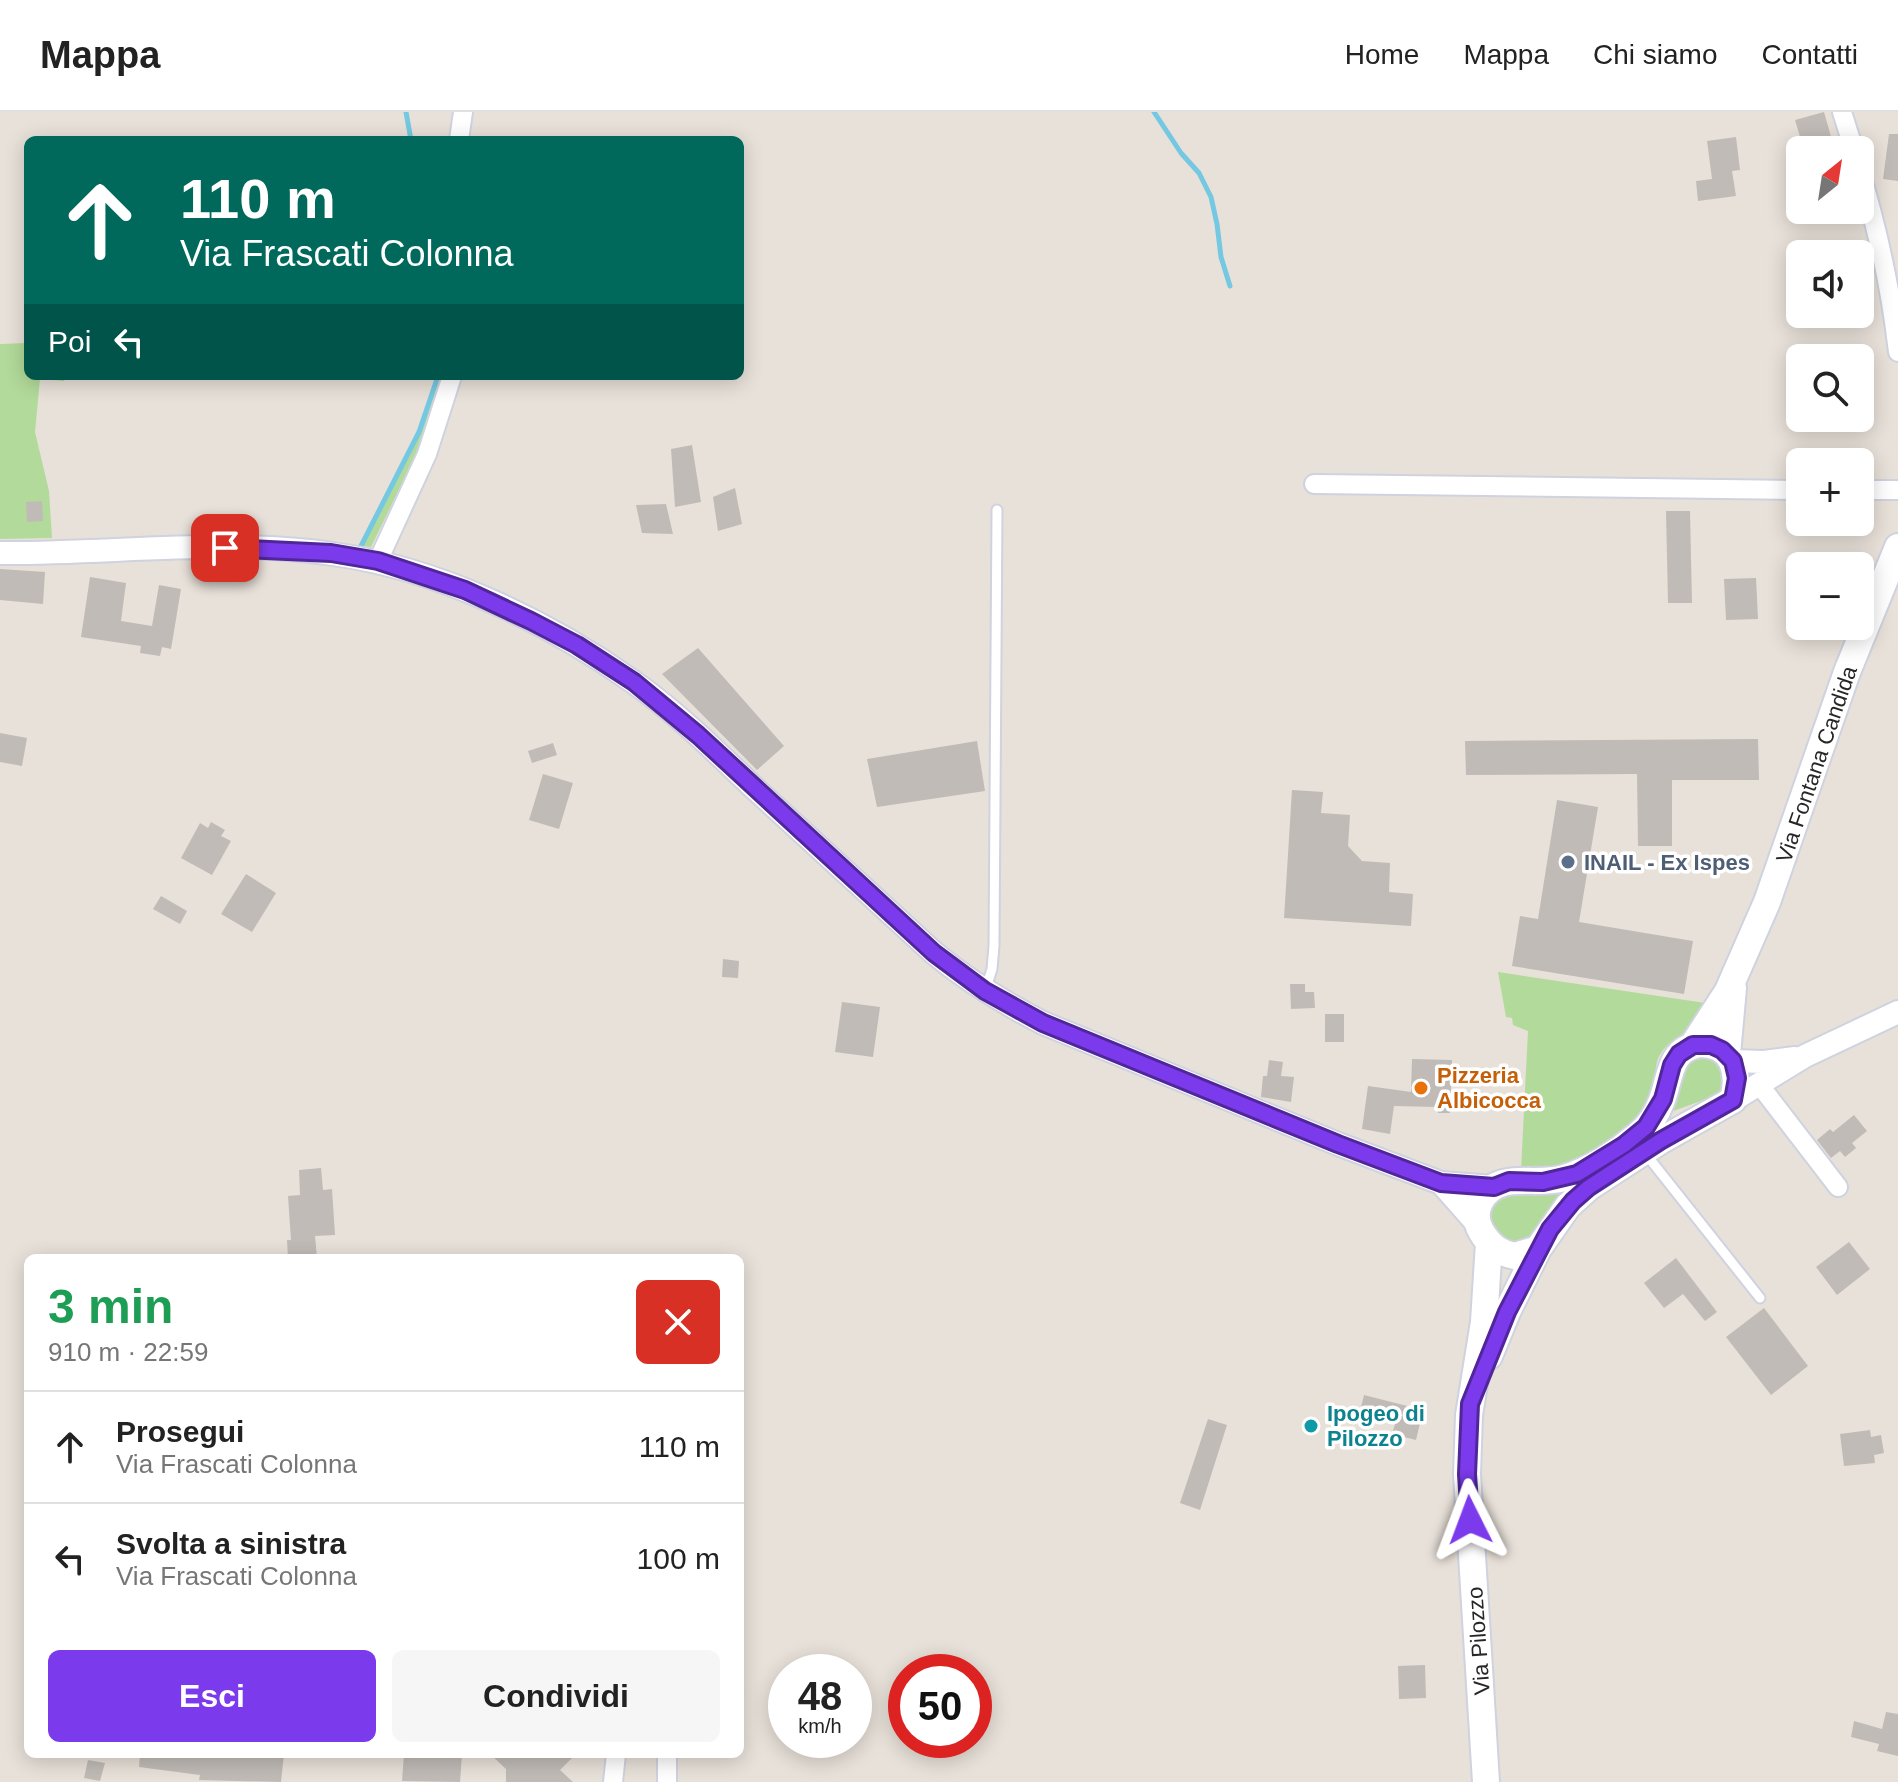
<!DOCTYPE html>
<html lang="it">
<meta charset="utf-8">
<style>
:root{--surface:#fff;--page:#f6f6f6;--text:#222;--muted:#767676;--line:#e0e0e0;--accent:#7c3aed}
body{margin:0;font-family:Arial,sans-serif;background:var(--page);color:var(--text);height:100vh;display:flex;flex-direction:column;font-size:30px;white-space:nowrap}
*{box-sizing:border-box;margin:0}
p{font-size:26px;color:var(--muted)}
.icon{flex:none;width:44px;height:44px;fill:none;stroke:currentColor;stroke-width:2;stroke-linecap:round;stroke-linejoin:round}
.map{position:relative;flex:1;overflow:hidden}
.drawer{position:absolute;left:24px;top:1142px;width:720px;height:504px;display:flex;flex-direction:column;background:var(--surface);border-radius:12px;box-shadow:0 4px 20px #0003}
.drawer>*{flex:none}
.top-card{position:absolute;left:24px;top:24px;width:720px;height:244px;border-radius:12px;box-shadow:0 4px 20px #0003;background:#00695c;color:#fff;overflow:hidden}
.needle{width:52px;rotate:30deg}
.tools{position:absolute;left:1786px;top:24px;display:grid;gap:16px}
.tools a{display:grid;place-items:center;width:88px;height:88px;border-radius:12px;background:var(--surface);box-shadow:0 4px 20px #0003;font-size:40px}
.speed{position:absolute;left:768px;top:1542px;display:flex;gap:16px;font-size:40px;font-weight:700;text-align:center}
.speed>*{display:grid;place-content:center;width:104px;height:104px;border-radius:50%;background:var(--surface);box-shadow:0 4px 20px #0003;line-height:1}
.speed small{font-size:20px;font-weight:400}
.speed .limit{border:12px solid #d22;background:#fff;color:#111}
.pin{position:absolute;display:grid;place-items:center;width:68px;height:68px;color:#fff;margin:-34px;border-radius:16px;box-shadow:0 4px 12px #0006}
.me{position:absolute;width:88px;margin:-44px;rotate:357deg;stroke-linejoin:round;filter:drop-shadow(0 0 6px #0008)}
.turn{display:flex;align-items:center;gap:28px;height:168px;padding:0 24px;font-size:36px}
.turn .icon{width:104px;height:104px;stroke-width:2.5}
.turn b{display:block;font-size:56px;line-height:68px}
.then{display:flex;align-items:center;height:76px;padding:0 24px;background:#0003;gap:16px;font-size:30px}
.round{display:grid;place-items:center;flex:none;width:84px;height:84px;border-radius:12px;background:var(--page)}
.headline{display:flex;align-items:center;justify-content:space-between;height:136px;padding:0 24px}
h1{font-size:48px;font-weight:700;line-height:60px;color:#1e9e55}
.action{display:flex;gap:16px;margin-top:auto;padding:16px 24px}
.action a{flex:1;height:92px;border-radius:12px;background:var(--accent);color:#fff;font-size:32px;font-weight:700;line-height:92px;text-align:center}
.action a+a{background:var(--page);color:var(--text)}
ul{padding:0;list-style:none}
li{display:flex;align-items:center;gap:24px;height:112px;padding:0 24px;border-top:2px solid var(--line)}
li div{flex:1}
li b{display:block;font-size:30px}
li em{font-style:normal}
header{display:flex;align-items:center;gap:48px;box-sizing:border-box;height:112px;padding:0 40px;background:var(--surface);border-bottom:2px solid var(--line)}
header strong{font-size:38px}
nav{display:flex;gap:44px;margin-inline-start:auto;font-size:28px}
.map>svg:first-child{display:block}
.green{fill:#b2da9a}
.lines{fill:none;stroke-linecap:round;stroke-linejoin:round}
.stream{stroke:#75c8e1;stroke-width:5}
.building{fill:#c0bbb6}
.service-casing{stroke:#cfd2df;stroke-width:13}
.minor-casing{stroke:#cfd2df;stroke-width:22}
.tertiary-casing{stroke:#cfd2df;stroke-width:26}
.secondary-casing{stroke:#cfd2df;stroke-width:30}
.service{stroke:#fff;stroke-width:9}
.minor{stroke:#fff;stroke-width:18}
.tertiary{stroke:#fff;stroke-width:22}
.secondary{stroke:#fff;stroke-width:26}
.route-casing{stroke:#51269a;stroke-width:20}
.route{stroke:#7c3aed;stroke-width:14}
.service-dot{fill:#5c6f8a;stroke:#fff;stroke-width:3}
.food-dot{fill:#e8710a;stroke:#fff;stroke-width:3}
.culture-dot{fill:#0f9aa8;stroke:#fff;stroke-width:3}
.labels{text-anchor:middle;stroke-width:7;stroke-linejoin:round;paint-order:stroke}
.street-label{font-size:22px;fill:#272727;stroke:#fff}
.service-label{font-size:22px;font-weight:bold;fill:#4e5e75;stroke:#fff;text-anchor:start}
.food-label{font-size:22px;font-weight:bold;fill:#c56008;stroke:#fff;text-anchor:start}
.culture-label{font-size:22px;font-weight:bold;fill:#0d838f;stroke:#fff;text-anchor:start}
</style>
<header>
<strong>Mappa</strong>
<nav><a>Home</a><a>Mappa</a><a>Chi siamo</a><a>Contatti</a></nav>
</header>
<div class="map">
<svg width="1898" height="1670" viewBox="0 0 1898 1670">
<rect width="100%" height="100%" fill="#e8e1d9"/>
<!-- green -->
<path class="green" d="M28,201V264H64V269L40,267L35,320L49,379L52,426L0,427V232L26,231Z
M438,264H445L426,322L371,435L361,434L419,320Z
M1498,860L1712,892C1706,900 1700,910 1693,917C1684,926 1671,928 1663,938C1649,957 1661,966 1655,985C1646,1009 1577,1054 1552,1061C1543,1063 1531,1059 1521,1058L1528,919L1513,913L1512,906L1506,905Z
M1715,941L1729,969L1720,982L1665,1002L1690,944Z
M1565,1076L1533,1128L1520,1132L1502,1131L1485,1106L1493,1092L1507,1080Z"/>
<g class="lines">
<!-- stream -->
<path class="stream" d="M406,0L411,28
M1154,0L1181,41L1199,61L1211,85L1217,112L1221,145L1230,174
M361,434L419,320L438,264"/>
</g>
<!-- building -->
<path class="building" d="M1824,0L1834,35L1804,38L1795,8Z
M1889,22H1898V69L1883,67Z
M1736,25L1740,58L1732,59L1736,84L1698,89L1696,69L1712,67L1707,29Z
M692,333L701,390L675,395L671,337Z
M735,376L742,412L718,419L713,385Z
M42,389L43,409L27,410L26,390Z
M666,392L673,422L642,421L636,393Z
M1666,399H1690L1692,491H1668Z
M0,457L45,460L43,492L0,488Z
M90,465L126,471L121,509L152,514L159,473L181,477L171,537L162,535L160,544L140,541L141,534L81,525Z
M1756,466L1758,507L1726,508L1724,467Z
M698,536L784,634L757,658L662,562Z
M0,621L27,626L22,654L0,650Z
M1758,627L1759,668H1672V734H1638L1637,662L1466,663L1465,629Z
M977,629L985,679L877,695L867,647Z
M553,631L557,643L532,651L528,639Z
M543,662L573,671L559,717L529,708Z
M1292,678L1323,680L1321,701L1350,703L1348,734L1362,749L1390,751L1389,780L1413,782L1411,814L1284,806Z
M1557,688L1598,695L1579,810L1693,829L1684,882L1512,854L1520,804L1538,807Z
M211,710L225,718L221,724L231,729L212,763L181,746L200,711L208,716Z
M246,762L276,781L252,820L221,802Z
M161,784L187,799L180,812L153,797Z
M723,847L739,849L738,866L722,865Z
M1290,872H1305V880H1314L1315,896L1291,897Z
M842,890L880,895L873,945L835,940Z
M1325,902H1344V930H1325Z
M1412,947L1452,948L1450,1001H1438L1437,995L1394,994L1390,1022L1362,1017L1368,974L1411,980Z
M1269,948L1283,950L1281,964L1294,965L1291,990L1261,985L1263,964H1267Z
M1854,1003L1867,1019L1852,1031L1856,1036L1845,1045L1840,1039L1831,1046L1817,1028L1830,1017L1833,1020Z
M321,1056L323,1078L332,1077L335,1123L315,1124L317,1146H288L287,1128H291L288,1084L300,1083L299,1058Z
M1849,1130L1870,1157L1837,1183L1816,1155Z
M1676,1146L1717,1200L1705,1209L1683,1182L1664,1196L1644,1171Z
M1764,1196L1808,1254L1771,1283L1726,1225Z
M1364,1283L1423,1298L1416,1328L1392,1322L1396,1309L1360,1299Z
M1208,1307L1227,1313L1200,1398L1180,1391Z
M1870,1318L1871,1325L1881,1323L1884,1341L1874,1343L1875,1351L1844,1354L1840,1322Z
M1425,1553L1426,1586L1399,1587L1398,1554Z
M1886,1600L1898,1602V1644L1877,1639L1879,1632L1851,1625L1854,1609L1882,1617Z
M140,1642H284L281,1670L199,1668L200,1663L139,1655Z
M404,1642H462L460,1670L402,1669Z
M490,1642H576L560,1658L573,1670H506V1657Z
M88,1648L105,1651L100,1669L84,1666Z"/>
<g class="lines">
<!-- service casing -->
<g class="service-casing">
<path id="service" d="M986,876L992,857L994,834L997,398
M1645,1041L1760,1186"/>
</g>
<!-- minor casing -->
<g class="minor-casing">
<path id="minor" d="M1842,0L1854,38
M459,28L463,0
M1860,59C1878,118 1891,179 1898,240
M1314,372L1800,378
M1860,378H1898
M378,449L427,342L452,264
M1758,971L1838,1075
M613,1670L616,1642
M667,1670V1642"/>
</g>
<!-- tertiary casing -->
<g class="tertiary-casing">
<path id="tertiary" d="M0,441C111,442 223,426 333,442C437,456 547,509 632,569C675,599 713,637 751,673C812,729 873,785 934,841C968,869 1004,891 1043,911L1338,1032L1441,1071L1494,1075
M1733,949L1764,950L1795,946
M1733,988L1805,944L1898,900
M1441,1071L1479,1114"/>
</g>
<!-- secondary casing -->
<g class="secondary-casing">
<path id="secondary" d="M1700,932C1734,932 1740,961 1733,988L1660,1029L1589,1075L1568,1094L1538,1137L1515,1144C1499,1141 1489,1133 1481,1119C1476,1110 1475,1100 1480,1090C1497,1057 1535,1075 1564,1066C1589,1059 1618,1040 1638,1023C1649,1014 1657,1002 1662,988C1671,964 1669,937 1700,932Z
M1693,933L1728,879L1767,790L1847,560L1898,435
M1727,942L1733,876
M1489,1244L1507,1200L1538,1137
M1486,1670L1467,1362L1469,1303L1484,1210L1489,1131"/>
</g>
<!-- service -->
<use href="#service" class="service"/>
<!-- minor -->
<use href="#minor" class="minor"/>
<!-- tertiary -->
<use href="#tertiary" class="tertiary"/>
<!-- secondary -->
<use href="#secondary" class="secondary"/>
</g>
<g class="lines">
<!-- route casing -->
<g class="route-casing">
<path id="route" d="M225,436L331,441L378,449L465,478L531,509L577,533L634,570L698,623L934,841L985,879L1043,911L1338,1032L1441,1071L1494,1075L1509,1069L1543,1070L1577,1062L1624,1033L1646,1015L1663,987L1672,953L1679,942L1693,933H1711L1722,938L1733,949L1737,966L1733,988L1660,1029L1589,1075L1573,1089L1550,1117L1507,1200L1470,1292L1467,1362L1470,1408"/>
</g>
<!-- route -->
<use href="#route" class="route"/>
</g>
<!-- markers -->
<circle class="service-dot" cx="1568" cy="750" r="8"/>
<circle class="food-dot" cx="1421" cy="976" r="8"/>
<circle class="culture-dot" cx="1311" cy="1314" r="8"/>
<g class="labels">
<!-- street labels -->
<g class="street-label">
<text transform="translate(1816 652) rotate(-71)" y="8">Via Fontana Candida</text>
<text transform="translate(1478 1529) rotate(-94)" y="8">Via Pilozzo</text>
</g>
<!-- service labels -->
<g class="service-label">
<text x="1584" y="758">INAIL - Ex Ispes</text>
</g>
<!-- food labels -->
<g class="food-label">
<text x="1437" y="971">Pizzeria<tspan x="1437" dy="25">Albicocca</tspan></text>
</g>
<!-- culture labels -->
<g class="culture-label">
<text x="1327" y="1309">Ipogeo di<tspan x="1327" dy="25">Pilozzo</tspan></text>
</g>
</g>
</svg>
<div class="tools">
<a><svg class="needle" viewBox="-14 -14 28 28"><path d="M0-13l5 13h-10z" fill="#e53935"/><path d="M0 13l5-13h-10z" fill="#767676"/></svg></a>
<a><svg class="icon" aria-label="sound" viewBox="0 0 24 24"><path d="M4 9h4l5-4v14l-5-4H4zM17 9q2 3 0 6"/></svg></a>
<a><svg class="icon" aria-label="search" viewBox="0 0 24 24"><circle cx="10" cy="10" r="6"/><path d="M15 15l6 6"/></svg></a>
<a>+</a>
<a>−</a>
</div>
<div class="speed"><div>48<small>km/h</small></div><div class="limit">50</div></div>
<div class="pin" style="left:225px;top:436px;background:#d93025"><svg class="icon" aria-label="arrive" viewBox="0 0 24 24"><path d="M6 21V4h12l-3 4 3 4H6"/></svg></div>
<svg class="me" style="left:1470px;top:1408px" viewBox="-20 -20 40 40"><path d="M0-17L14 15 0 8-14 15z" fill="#7c3aed" stroke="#fff" stroke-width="4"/></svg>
<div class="top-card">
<div class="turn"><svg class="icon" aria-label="ahead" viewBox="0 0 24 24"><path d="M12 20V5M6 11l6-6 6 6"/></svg><div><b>110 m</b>Via Frascati Colonna</div></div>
<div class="then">Poi<svg class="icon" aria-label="left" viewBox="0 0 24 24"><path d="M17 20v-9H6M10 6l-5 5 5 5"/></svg></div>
</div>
<section class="drawer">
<div class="headline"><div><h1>3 min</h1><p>910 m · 22:59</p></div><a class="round" style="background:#d93025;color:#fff"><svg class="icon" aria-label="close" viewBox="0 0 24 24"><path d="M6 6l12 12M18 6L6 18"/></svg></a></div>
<ul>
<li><svg class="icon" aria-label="ahead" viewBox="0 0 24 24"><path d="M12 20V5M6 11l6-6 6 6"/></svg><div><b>Prosegui</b><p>Via Frascati Colonna</p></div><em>110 m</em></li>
<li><svg class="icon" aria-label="left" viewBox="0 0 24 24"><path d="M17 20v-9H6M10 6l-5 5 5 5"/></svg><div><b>Svolta a sinistra</b><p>Via Frascati Colonna</p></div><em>100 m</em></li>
</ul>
<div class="action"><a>Esci</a><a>Condividi</a></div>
</section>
</div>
